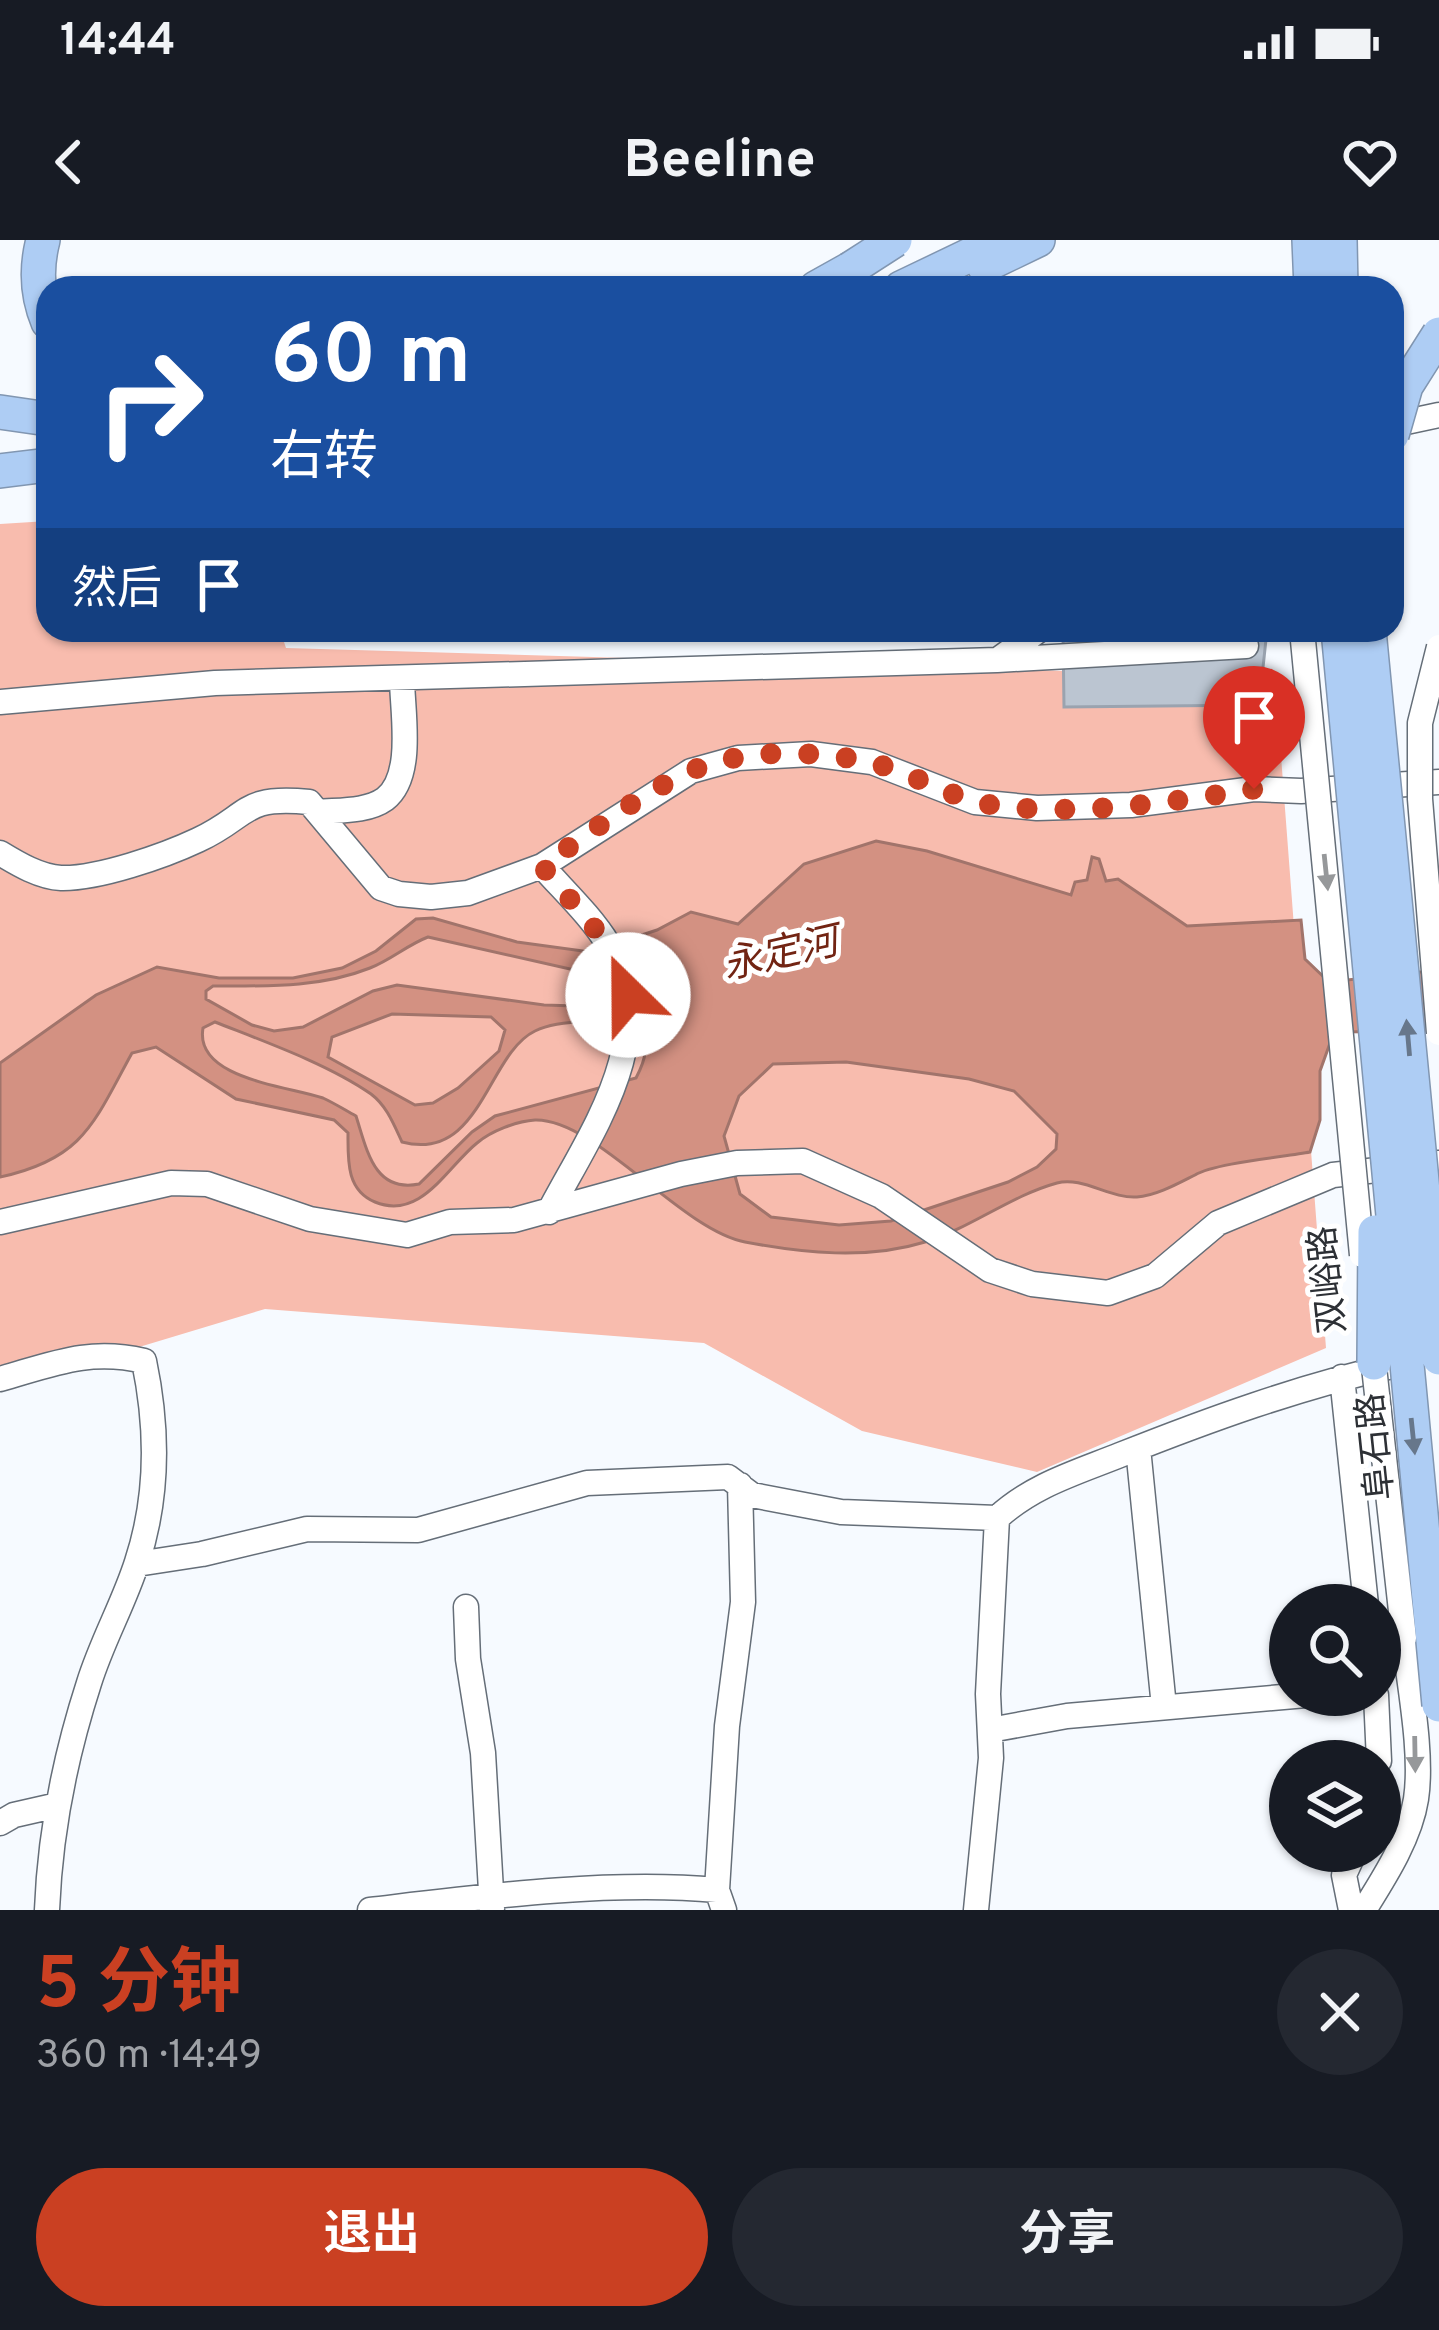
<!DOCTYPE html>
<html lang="zh">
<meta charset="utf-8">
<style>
:root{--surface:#171b24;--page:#242831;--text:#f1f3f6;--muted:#9ea1a6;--accent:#ca4022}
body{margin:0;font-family:Overpass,"Noto Sans SC",sans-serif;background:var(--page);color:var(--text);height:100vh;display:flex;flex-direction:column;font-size:45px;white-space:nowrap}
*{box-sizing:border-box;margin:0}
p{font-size:39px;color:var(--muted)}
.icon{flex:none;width:66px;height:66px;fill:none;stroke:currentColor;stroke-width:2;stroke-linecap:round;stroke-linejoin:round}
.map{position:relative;height:1670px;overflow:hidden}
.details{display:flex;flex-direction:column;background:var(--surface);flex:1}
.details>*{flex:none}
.hud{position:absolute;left:36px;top:36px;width:1368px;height:366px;border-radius:36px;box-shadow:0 3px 9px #0004;background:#1a4fa0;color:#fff;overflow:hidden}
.tools{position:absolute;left:1269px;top:1344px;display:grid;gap:24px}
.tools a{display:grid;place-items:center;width:132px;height:132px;border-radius:50%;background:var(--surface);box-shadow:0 3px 9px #0004;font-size:60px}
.pin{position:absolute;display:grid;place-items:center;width:102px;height:102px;color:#fff;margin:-123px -51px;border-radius:50% 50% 50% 0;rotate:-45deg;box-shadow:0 0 12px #0007}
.pin .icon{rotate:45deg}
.me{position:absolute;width:132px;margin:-66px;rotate:337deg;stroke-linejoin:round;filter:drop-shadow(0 0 9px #0008)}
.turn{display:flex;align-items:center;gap:42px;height:252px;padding:0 36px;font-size:54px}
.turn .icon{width:156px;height:156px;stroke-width:2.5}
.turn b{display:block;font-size:84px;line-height:102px}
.then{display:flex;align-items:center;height:114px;padding:0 36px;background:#0003;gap:24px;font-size:45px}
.round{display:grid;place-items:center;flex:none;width:126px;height:126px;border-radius:63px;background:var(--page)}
.summary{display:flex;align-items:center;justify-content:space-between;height:204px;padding:0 36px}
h1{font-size:72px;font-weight:700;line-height:90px;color:var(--accent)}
.cta{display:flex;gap:24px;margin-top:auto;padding:24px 36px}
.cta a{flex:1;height:138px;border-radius:72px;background:var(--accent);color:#fff;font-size:48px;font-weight:700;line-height:138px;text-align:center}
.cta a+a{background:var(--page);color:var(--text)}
.status{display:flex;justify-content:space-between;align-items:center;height:84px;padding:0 60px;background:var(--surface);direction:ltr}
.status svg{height:33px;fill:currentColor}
header{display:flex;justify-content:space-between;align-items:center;height:156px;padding:0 36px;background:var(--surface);font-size:54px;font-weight:700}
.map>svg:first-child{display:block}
.green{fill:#f8bcae}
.water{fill:#d39182;stroke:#a1746b;stroke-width:3;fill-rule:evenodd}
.building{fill:#bbc5d1;stroke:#9aa3af;stroke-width:3}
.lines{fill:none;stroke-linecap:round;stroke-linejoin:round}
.minor-casing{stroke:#656e78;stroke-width:27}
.highway-casing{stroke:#8196b1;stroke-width:36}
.minor{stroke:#fff;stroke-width:24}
.highway{stroke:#aecdf4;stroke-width:33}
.minor-bridge-casing{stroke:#656e78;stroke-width:27;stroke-linecap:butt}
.highway-bridge-casing{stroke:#8196b1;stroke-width:36;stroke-linecap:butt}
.minor-bridge{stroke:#fff;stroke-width:24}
.highway-bridge{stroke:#aecdf4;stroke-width:33}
.oneway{fill:#96989a}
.oneway2{fill:#67778b}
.route{stroke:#ca4022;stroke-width:21;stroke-dasharray:0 37.8}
.labels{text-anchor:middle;stroke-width:10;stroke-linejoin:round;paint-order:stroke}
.street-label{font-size:36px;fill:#2d3035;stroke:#fff}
.water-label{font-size:39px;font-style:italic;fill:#722413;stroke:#fff}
</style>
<div class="status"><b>14:44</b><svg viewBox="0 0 49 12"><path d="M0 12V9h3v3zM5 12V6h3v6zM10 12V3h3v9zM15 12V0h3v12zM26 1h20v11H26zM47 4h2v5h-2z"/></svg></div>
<header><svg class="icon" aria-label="back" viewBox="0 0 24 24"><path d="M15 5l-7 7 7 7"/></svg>Beeline<svg class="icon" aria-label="heart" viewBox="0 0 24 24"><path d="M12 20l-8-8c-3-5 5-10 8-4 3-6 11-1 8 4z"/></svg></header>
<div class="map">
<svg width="1439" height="1670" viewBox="0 0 1439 1670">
<rect width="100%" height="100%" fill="#f6faff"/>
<!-- green -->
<path class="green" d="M48,281V390H280L286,408L1275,437L1326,1108L1037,1232L862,1191L704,1103L265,1069L0,1149V284Z"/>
<!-- water -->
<path class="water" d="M876,601L927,611L1071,655L1075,642L1087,640L1092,617L1099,619L1106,641L1118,639L1187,686L1301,680L1305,719L1329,742L1439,730V791L1334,792L1320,831V880L1310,912C1284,917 1215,923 1195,935C1179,943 1156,956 1137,957C1111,959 1082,936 1057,943C1010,956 971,988 925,1002C867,1020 803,1013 745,1002C681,990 595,878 535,880C517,881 491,891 477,903C447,927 421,981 375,962C346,950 348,920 348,893L334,880L236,859L156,807L132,813C94,882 84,919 0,937V823L96,755L157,727L219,738H293L342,728L376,711L416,679L433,678L517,702L590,712L657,690L691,672L738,684L804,624ZM428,697L601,736L612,741L616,761L608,767L544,765L397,745L373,751L303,787L274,791L252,785L206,759V751L213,746C266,746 320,748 370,728C391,720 407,705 428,697ZM392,774L491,777L505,790L499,811L458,848L433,863L415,865L328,817L332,797ZM215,782C263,801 328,824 371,854C387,866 394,885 402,902C481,923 487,814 535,791C561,778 608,782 637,786C650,804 646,819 636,838L495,876L472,892L419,944C374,953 367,910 356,876C345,870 334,863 323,858C288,846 194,839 203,788ZM846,822L969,839L1014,851L1057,894L1056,909L1037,927L1008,942L891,981L839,985L771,977L740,954L724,896L739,856L773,824Z"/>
<!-- building -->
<path class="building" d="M1103,390H1267L1259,465L1064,467L1063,394Z"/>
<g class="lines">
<!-- minor casing -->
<g class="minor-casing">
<path id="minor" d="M1392,185L1439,175
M999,419L1039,390
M0,462L215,443L997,420L1246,406
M318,572C338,570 367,572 385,559C415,536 402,471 402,438
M0,613C18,624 40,637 61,638C98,639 164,616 198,600C250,576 241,555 309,562L381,648L399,654L431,657L468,653L542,626L691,531L738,518L811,514L872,522L975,562L1037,568L1131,565L1254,549L1301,551L1439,542
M542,626C564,651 591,676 608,704C662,796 592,890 549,972
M0,982L171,943L207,944L310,979L407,995L450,982L514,980L681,934L737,923L803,921L881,956L990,1030L1032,1044L1108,1053L1155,1036L1218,983L1333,935L1439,923
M1342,1137L1366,1365
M0,1139C53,1124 89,1108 144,1121C158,1188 159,1255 137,1322C124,1363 102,1401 89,1443C65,1517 50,1592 47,1670
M1138,1208L1164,1467
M137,1324L202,1314L307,1289L418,1290L587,1243L728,1237L752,1255L841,1272L997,1278
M466,1367L468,1419L483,1513L492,1668
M1376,1455L1379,1521
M990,1490L1067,1476L1306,1455
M0,1583L14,1575L58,1565
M370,1670C480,1657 607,1640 717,1650
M724,1670L717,1650L727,1486L743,1362L740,1245
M976,1670L991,1518L988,1454L997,1278C1033,1245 1075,1233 1120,1215C1208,1180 1299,1147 1392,1126
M1351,1670L1344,1635L1355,1611
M1364,1670C1384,1638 1410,1598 1416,1559C1423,1513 1409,1444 1404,1398"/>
</g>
<!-- highway casing -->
<g class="highway-casing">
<path id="highway" d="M43,0C36,27 37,56 48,82
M1309,0L1311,48
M1340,0L1341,48
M984,26L1038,0
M816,48L850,29
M901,48L1001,0
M0,172L48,179
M0,231L48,225"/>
</g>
<!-- minor -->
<use href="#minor" class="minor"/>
<!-- highway -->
<use href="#highway" class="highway"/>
<!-- minor-bridge casing -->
<g class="minor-bridge-casing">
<path id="minor-bridge" d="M1302,390L1362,1015
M1439,407L1420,483V559L1439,793
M1372,1109L1404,1398"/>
</g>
<!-- highway-bridge casing -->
<g class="highway-bridge-casing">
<path id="highway-bridge" d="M850,29L895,0
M1392,195L1406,146L1439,94
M1338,390L1439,1465
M1369,390L1439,1118
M1374,1123L1375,992"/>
</g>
<!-- minor-bridge -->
<use href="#minor-bridge" class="minor-bridge"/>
<!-- highway-bridge -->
<use href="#highway-bridge" class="highway-bridge"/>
</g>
<!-- one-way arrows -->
<defs><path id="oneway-solid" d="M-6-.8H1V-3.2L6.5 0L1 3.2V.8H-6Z" transform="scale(3)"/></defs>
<g class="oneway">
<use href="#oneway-solid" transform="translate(1326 632) rotate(84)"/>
<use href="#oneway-solid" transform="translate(1415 1514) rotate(89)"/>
</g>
<g class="oneway2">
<use href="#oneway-solid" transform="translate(1408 798) rotate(-95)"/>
<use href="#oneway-solid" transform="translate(1413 1196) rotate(84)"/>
</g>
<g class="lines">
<!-- route -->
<path class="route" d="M628,755L606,702L542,626C589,594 636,556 689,532C741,508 814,510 869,522C913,532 953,561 999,566C1083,576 1171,562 1254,549"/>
</g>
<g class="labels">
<!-- street labels -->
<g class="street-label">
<text transform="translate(1326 1040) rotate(-96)" y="13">双峪路</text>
<text transform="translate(1374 1207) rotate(-96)" y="13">阜石路</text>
</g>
<!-- water labels -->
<g class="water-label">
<text transform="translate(780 712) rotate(-13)" y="14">永定河</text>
</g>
</g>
</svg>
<div class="tools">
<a><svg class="icon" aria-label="search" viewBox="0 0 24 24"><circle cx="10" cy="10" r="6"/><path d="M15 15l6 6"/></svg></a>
<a><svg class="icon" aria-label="layers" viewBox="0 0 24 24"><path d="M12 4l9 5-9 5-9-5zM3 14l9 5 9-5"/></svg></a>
</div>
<div class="pin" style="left:1254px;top:549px;background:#d93025"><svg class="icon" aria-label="arrive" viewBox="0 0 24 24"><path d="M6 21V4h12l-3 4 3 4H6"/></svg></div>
<svg class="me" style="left:628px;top:755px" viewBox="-20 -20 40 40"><circle r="19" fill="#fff"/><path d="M0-13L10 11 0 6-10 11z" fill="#ca4022"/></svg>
<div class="hud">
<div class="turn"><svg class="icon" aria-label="right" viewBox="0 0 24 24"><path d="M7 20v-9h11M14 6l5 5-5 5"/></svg><div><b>60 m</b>右转</div></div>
<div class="then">然后<svg class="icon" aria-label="arrive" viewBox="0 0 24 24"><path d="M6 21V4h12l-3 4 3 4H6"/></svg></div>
</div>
</div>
<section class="details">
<div class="summary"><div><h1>5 分钟</h1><p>360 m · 14:49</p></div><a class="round"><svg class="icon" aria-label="close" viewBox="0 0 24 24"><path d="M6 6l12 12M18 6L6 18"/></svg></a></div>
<div class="cta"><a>退出</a><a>分享</a></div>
</section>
